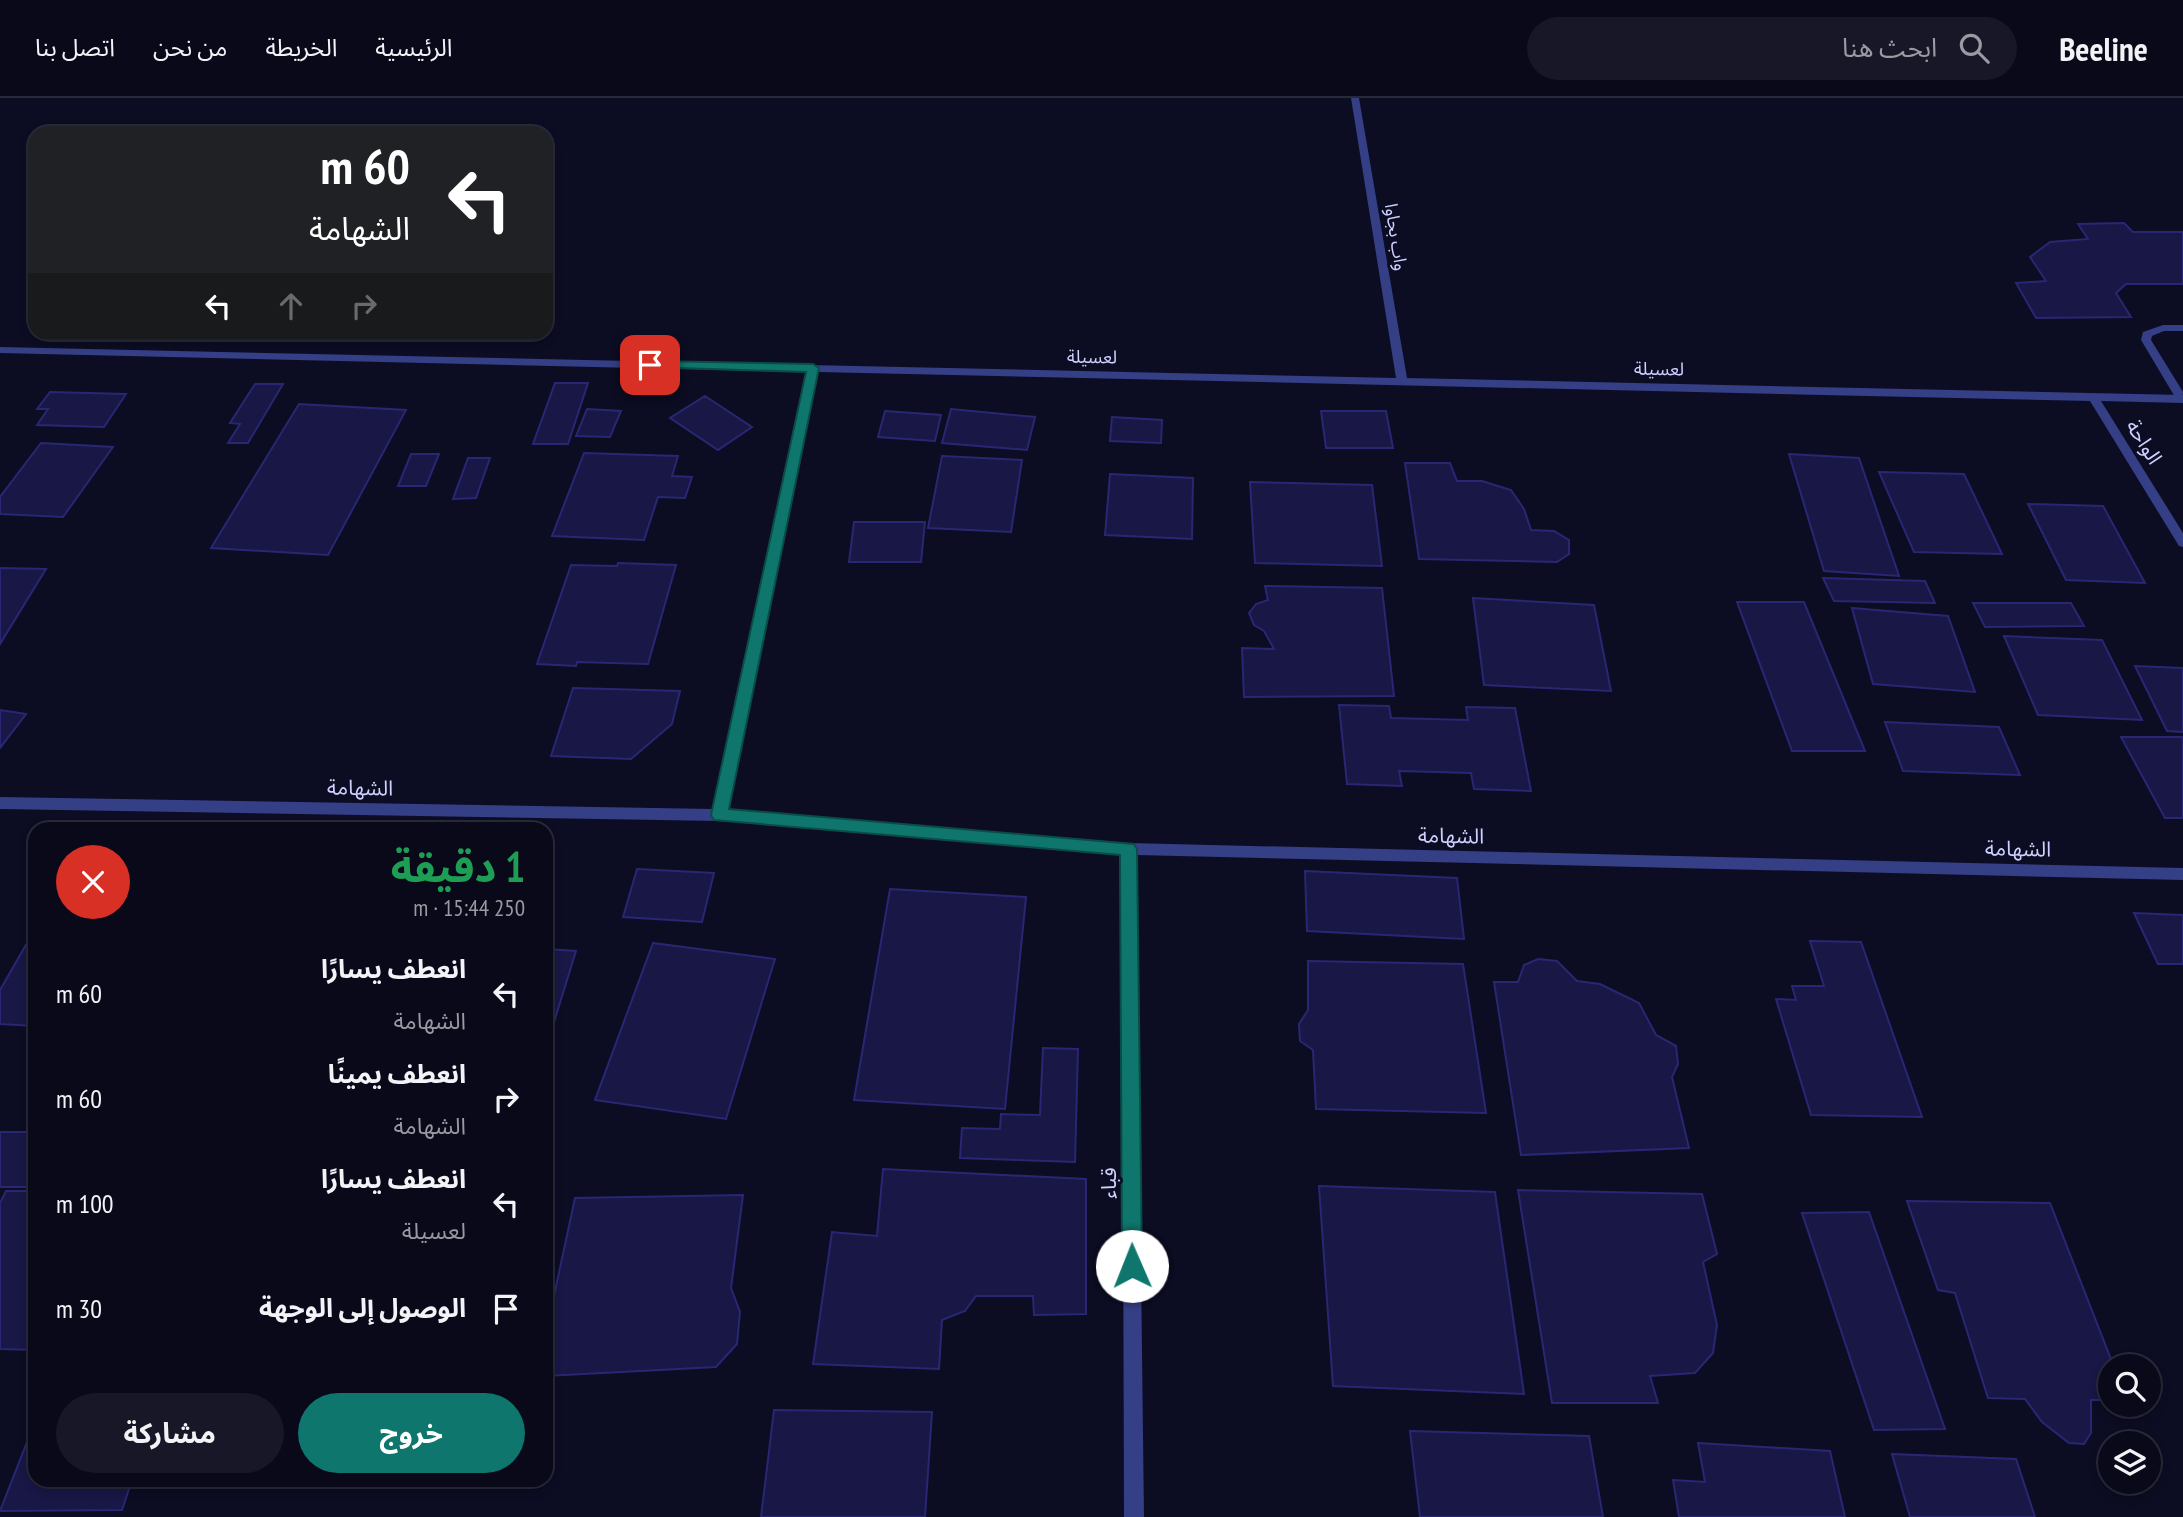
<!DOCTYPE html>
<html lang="ar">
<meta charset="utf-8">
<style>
:root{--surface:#09091a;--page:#171727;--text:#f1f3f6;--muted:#999aa2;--line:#292a39;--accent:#0f766e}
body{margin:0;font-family:"PT Sans Narrow","Noto Sans Arabic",sans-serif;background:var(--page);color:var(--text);direction:rtl;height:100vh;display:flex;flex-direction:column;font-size:26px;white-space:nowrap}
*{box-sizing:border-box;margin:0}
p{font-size:23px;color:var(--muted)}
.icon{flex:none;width:38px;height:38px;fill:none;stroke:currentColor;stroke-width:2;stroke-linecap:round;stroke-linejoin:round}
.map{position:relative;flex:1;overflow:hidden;direction:ltr}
.sheet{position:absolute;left:28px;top:724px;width:525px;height:665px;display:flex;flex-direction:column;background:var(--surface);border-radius:21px;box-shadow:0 4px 10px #0003,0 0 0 2px var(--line);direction:rtl}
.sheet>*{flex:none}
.hud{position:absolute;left:28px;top:28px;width:525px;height:214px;border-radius:21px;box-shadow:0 4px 10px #0003,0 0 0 2px var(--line);direction:rtl;background:#202124;color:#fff;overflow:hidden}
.tools{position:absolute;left:2098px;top:1256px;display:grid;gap:14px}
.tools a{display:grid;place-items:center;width:63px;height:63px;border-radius:50%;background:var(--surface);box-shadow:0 4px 10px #0003,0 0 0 2px var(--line);font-size:35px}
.pin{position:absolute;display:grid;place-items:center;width:60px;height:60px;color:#fff;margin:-30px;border-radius:14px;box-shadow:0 4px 10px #0006}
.me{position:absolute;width:77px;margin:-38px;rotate:359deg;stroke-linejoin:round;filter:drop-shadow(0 0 5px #0008)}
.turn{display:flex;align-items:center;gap:24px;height:147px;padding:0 28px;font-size:32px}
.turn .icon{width:91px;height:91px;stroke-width:2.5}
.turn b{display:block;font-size:49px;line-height:60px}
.lanes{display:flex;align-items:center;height:66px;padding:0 28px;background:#0003;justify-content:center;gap:35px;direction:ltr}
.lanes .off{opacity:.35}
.round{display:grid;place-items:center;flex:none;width:74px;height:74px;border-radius:37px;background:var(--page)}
.summary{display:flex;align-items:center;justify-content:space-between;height:119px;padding:0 28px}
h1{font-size:42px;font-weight:700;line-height:52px;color:#1e9e55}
.action{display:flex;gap:14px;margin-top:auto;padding:14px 28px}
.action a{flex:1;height:80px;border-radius:42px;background:var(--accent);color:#fff;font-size:28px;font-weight:700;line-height:80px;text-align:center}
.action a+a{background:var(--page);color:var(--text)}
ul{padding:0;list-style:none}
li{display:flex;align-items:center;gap:21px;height:105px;padding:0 28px}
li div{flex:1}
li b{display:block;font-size:26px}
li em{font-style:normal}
header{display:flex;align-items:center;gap:42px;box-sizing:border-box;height:98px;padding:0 35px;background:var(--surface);border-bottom:2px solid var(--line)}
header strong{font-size:33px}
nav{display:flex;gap:38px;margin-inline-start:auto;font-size:24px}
.search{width:490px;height:63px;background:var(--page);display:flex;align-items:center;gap:18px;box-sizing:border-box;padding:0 24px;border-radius:38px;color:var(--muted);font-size:26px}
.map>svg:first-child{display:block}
.building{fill:#181745;stroke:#292773;stroke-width:2}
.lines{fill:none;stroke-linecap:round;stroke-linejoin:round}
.lane{fill:#343f85;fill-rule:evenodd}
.street{fill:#343f85;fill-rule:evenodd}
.route{fill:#0f766e;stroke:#0a4d48;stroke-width:2}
.labels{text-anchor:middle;stroke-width:6;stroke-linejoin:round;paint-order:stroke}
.far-street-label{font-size:18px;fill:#ced1ff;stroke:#0c0c23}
.street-label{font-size:21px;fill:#ced1ff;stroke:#0c0c23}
</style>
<header>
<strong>Beeline</strong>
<div class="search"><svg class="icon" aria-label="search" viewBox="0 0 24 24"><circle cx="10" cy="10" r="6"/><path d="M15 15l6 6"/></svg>ابحث هنا</div>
<nav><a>الرئيسية</a><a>الخريطة</a><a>من نحن</a><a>اتصل بنا</a></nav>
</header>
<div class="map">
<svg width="2183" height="1419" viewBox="0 0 2183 1419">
<rect width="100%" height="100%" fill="#0c0c23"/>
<!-- building -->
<path class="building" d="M2124,125L2133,134H2183V186H2126L2116,195L2131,219L2036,220L2016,185L2046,183L2030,159L2050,144L2088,141L2078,126Z
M555,285H588L568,346H533Z
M255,286H283L248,345H228L240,326L230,325Z
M50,294L126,296L104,329L37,327L48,311H37Z
M705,298L752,329L718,352L670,320Z
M299,306L406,312L328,457L211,450Z
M587,311L621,313L610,339L576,338Z
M951,311L1035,319L1027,352L942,345Z
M885,313L941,317L935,343L878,339Z
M1321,313H1386L1393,350H1326Z
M1112,319L1162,322L1161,345L1110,343Z
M41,345L113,349L63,419L0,416V399Z
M584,355L678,358L672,378L692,379L685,400L658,399L644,442L552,438Z
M411,356H439L426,388H398Z
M1789,356L1859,360L1899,478L1824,473Z
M942,358L1022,362L1011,434L928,430Z
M468,360H490L476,400L453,401Z
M1405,365H1450L1457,383H1482L1511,392L1524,411L1531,432L1554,433L1569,442V456L1557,464L1419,461Z
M1879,374L1964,376L2002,456L1914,454Z
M1110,376L1193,380L1192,441L1105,437Z
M1250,384L1372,387L1382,468L1255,465Z
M2028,406L2103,408L2145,485L2066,482Z
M854,424H925L921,464H849Z
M618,465L676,467L648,566L577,564L576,568L537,566L571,467L617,468Z
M0,470L46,471L0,546Z
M1823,480L1925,483L1935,505L1834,503Z
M1265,488L1382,490L1394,598L1244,599L1242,550L1274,551L1264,533L1254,527L1249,515L1256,506L1268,502Z
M1473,500L1594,507L1611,593L1484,587Z
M1737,504H1804L1865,653H1792Z
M1973,505H2071L2084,528L1985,529Z
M1852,510L1948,518L1975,594L1873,586Z
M2004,538L2102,542L2142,622L2038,617Z
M2135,568L2183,570V634L2167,633Z
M573,590L680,593L672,626L631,661L551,658Z
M1339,607L1389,608L1391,620L1468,622L1466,609L1515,610L1531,693L1474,691L1471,675L1399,673L1402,688L1347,686Z
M0,612L26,616L0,650Z
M1885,624L1999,629L2020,677L1903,673Z
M2121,639H2183V720H2165Z
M637,771L714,775L702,824L623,819Z
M1305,773L1457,780L1464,841L1307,833Z
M890,791L1026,799L1005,1011L854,1002Z
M2134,815L2183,817V866H2158Z
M35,831V928L0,926V892Z
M1810,843L1861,844L1922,1019L1811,1017L1776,901L1796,902L1792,888H1824Z
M653,845L775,861L726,1021L595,1002Z
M546,851L576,853L546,950Z
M1538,861L1557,863L1577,883L1600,886L1639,905L1656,937L1676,948L1678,966L1672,979L1689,1050L1521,1057L1494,884H1518L1524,867Z
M1308,863L1463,866L1486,1015L1316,1011L1313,952L1300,943L1299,926L1308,912Z
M1043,950L1078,951L1075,1064L960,1060L962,1030L1000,1031L1001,1016L1040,1017Z
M0,1034H35V1089H0Z
M883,1071L1086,1081V1216L1034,1217L1033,1198H976L965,1213L942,1222L939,1271L813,1266L832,1134L877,1138Z
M1319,1088L1495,1094L1524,1296L1333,1288Z
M1518,1092L1702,1096L1717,1156L1703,1164L1717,1227L1713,1255L1695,1275L1650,1278L1658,1305H1552Z
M6,1093H35V1252L0,1251V1105Z
M743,1097L731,1190L740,1214L737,1246L716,1269L546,1278V1235L575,1100Z
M1907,1103L2050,1105L2114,1269H2110V1302H2091V1335L2084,1346L2069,1345L2042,1324L2025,1301L1988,1300L1955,1195L1938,1192Z
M1869,1114L1945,1331L1874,1332L1802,1115Z
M774,1312L932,1314L925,1419H761Z
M1410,1333L1589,1338L1603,1419H1420Z
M29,1339H35V1382H132L122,1412L0,1413Z
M1698,1345L1830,1353L1845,1419H1679L1673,1382L1705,1384Z
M1892,1356L2016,1361L2035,1419H1910Z"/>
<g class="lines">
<!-- lane -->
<path class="lane" d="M2163,227H2183V233H2164L2152,238L2151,242L2183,294L2182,305L2178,304L2141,242L2143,234Z"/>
<!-- street -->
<path class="street" d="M1351,0H1359L1407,280L2183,297V305L2101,303L2183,435V449L2179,448L2090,303L818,274L727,712L1129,745L2183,770V782L1136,757L1144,1419H1124L1122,757L719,723L0,711V699L713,711L807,274L0,255V249L1396,280Z"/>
</g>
<!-- route -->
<path class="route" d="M650,263L813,266L819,270L729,711L1134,746L1137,751L1142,1168L1139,1175L1132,1178L1125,1175L1122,1168L1120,757L714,722L711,717L806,274L646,269V264Z"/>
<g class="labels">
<!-- far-street labels -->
<g class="far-street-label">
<text transform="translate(1396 139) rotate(81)" y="6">واب بجاوا</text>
<text transform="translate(1092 259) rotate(1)" y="6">لعسيلة</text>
<text transform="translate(1659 271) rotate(1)" y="6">لعسيلة</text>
</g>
<!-- street labels -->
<g class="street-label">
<text transform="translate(2144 344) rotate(58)" y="7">الواحة</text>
<text transform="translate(360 690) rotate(1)" y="7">الشهامة</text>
<text transform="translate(1451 738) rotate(1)" y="7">الشهامة</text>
<text transform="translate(2018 751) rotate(1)" y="7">الشهامة</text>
<text transform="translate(1109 1085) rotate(-90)" y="7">قباء</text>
</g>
</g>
</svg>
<div class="tools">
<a><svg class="icon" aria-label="search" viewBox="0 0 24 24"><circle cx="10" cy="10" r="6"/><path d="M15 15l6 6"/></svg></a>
<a><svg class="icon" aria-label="layers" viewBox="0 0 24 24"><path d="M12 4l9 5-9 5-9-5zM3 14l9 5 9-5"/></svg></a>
</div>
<div class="pin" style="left:650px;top:267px;background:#d93025"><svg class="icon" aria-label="arrive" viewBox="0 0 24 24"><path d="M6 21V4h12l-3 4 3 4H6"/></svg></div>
<svg class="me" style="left:1132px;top:1168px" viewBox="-20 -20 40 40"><circle r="19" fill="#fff"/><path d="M0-13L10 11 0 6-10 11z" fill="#0f766e"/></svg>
<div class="hud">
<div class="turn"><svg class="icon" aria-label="left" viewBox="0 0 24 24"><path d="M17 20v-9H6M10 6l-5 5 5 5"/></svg><div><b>60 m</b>الشهامة</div></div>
<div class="lanes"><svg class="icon" aria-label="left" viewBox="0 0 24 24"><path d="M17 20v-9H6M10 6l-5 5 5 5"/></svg><svg class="icon off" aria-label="ahead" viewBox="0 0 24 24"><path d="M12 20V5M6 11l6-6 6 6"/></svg><svg class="icon off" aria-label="right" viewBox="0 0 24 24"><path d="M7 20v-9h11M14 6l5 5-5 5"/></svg></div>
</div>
<section class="sheet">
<div class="summary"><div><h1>1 دقيقة</h1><p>250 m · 15:44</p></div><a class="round" style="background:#d93025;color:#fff"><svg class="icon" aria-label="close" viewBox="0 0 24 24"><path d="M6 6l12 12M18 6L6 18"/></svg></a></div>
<ul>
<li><svg class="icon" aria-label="left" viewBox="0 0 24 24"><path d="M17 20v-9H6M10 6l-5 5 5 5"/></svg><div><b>انعطف يسارًا</b><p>الشهامة</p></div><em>60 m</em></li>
<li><svg class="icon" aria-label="right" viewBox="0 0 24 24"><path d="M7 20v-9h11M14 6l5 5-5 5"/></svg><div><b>انعطف يمينًا</b><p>الشهامة</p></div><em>60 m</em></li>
<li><svg class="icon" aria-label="left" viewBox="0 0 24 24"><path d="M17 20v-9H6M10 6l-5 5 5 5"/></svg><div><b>انعطف يسارًا</b><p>لعسيلة</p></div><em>100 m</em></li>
<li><svg class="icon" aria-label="arrive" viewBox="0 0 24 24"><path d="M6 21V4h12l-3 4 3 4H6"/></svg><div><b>الوصول إلى الوجهة</b></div><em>30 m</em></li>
</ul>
<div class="action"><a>خروج</a><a>مشاركة</a></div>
</section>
</div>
